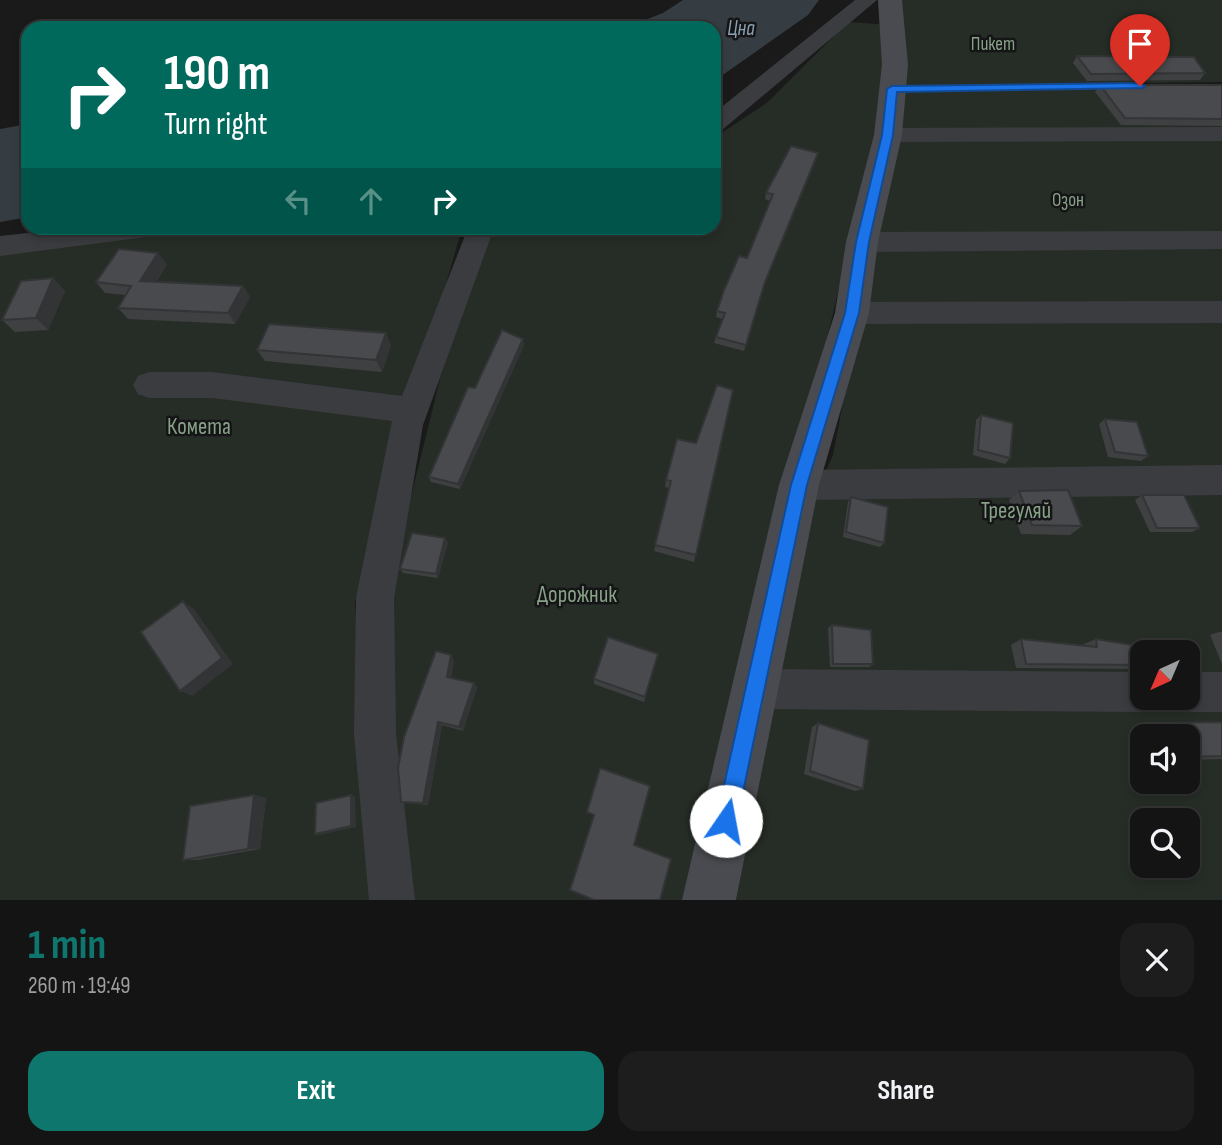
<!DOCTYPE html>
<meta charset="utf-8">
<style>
:root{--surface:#141414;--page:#1d1d1d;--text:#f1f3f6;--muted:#9d9ea0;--line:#333334;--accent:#0f766e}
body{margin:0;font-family:"Sofia Sans Condensed",sans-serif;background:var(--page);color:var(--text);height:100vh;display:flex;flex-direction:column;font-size:26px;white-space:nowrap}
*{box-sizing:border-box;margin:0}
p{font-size:23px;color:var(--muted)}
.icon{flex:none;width:38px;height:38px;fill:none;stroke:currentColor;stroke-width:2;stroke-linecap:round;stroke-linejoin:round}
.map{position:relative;height:900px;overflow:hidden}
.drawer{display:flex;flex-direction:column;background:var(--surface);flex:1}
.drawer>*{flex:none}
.top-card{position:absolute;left:21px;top:21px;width:700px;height:214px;border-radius:21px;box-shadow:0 4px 10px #0003,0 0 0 2px var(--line);background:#00695c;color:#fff;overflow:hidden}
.needle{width:46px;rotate:224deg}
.tools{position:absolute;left:1130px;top:640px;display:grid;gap:14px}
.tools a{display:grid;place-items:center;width:70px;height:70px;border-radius:14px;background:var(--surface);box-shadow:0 4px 10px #0003,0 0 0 2px var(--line);font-size:35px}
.pin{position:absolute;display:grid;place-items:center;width:60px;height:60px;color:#fff;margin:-72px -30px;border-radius:50% 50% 50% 0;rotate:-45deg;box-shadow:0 0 7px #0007}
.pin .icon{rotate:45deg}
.me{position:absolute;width:77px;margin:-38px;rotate:12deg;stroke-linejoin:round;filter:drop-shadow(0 0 5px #0008)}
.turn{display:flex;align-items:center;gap:24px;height:147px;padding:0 28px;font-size:32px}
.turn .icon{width:91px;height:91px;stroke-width:2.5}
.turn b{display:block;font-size:49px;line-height:60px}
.lanes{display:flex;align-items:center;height:66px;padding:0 28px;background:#0003;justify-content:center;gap:35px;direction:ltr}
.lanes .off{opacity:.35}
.round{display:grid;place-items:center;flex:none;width:74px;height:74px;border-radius:21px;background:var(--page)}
.summary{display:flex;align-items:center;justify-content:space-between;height:119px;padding:0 28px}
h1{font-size:42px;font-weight:700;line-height:52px;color:var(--accent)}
.action{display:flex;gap:14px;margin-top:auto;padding:14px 28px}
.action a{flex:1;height:80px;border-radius:21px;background:var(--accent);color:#fff;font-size:28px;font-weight:700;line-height:80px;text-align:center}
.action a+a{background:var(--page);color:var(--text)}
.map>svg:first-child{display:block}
.green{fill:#262d26;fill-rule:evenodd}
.water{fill:#353d43}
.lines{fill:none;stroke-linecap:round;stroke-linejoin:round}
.lane{fill:#3b3c40;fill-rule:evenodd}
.street{fill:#3b3c40;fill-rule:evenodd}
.secondary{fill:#494b50;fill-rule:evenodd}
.wall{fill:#3f4042}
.shaded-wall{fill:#333436}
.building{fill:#494a4d;stroke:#333436;stroke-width:2}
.route{fill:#1a73e8;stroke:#114b97;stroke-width:2}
.labels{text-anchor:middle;stroke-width:5;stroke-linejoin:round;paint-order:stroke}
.far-park-label{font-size:19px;fill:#88a287;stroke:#151517}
.far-water-label{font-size:21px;font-style:italic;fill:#89a1b0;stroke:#151517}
.park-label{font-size:23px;fill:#88a287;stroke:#151517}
</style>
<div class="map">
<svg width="1222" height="900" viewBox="0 0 1222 900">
<rect width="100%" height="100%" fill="#1a1a1b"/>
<!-- green -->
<path class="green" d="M899,0H1222V82L901,86Z
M848,22L878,24L888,29L874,139L695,900H402L388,590L440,379L491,228H714V138L768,102Z
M1222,87V310L859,306L901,91Z
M114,228H462L355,602L372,900H0V249Z
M1222,318V900H736L814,499L833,455L859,319ZM1143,653H1188V698H1143ZM1143,737H1188V782H1143ZM1143,821H1188V866H1143Z"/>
<!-- water -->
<path class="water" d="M683,0H819L808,15L714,81V28H625L663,13Z
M28,124V217L0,222V129Z"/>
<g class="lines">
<!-- lane -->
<path class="lane" d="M1118,83L1122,84V88L892,92L887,89L892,86Z"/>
<!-- street -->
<path class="street" d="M855,0H877L722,130L714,132V113Z
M1222,127V141L888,142L879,140L876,135L879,130L888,128Z
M74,228H159L155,235L146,237L0,256V236Z
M468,228H494L423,425L394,598L396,734L415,900H369L354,734L356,598L392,421L212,398H149L138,394L133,385L138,376L149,372H212L402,396Z
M1222,231V249L862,252L852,249L848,242L852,235L862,232Z
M1222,301V323L852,324L842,321L837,313L842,305L852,302Z
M1222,465V495L799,500L787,496L782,485L787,474L799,470Z
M755,669L1143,672V698H1161L1157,706L1143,712L755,709L741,703L735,689L741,675Z
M1188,672H1222V712H1188L1174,706L1170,698H1188Z"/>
<!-- secondary -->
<path class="secondary" d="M878,0H902L908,65L902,135L878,242L869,313L819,485L736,900H682L779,485L835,313L846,242L874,135L882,65Z"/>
</g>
<!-- wall -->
<path class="wall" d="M1077,56L1205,73L1200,80L1087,81L1073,63Z
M1100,85H1222V126L1121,125L1095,92Z
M816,160L763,288L744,351L714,343L722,319L716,317L717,311L747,258L770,201L765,199L766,193Z
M167,264L156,282L243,286L250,297L235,324L128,319L118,308L126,295L105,293L96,282Z
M53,278L65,291L48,330L15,332L2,320Z
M391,345L382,372L265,361L257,350Z
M524,345L460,489L431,482L429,477Z
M733,390L694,562L654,551L669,488L665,487L666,480L696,443Z
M981,415L1010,458L1005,464L973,455L976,420Z
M1105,419L1148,456L1141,461L1108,457L1099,424Z
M1019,491L1082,526L1070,535L1021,534L1009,500Z
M1142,495L1200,528L1192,532H1150L1135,500Z
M851,497L884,543L880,547L843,537L848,502Z
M445,538L448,542L438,578L403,573L400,569Z
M832,625L873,664L869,667H830L828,628Z
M1219,632H1222V664L1210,635Z
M1021,639L1085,646L1084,644L1096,639L1143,653V666L1135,669L1016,668L1011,645Z
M658,654L644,702L594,684V679Z
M454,660L451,678L474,683L477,688L463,731L442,725L428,805L407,803L401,802Z
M1222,722V759H1218L1188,760V737H1145L1141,728L1158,723Z
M818,723L863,789L855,791L804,774L812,727Z
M254,795L266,798L260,849L197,860H183Z"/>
<!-- shaded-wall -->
<path class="shaded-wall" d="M158,253L167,264L149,292L140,281Z
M53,278L65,291L48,330L36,318Z
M243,286L250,297L235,324L228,313Z
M386,333L391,345L382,372L376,360Z
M523,339L524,345L460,489L458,484Z
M445,538L448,542L438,578L436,574Z
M183,601L194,609L233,664L192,696L180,691Z
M451,655L454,660L450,681L447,677Z
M474,683L477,688L463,731L459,727Z
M438,722L442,725L428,805L423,803Z
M254,795L266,798L260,849H248Z
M351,795L355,796L356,827L320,835L315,834Z"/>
<!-- building -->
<path class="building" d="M1077,56L1194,57L1205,73L1091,74Z
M1100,85H1222V119L1125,118Z
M791,146L818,153L765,282L746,345L716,337L725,313L717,311L724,290L739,256L747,258L773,194L766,193Z
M119,249L158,253L140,281L243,286L228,313L118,308L131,286L96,282Z
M53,278L36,318L2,320L21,281Z
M269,324L386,333L376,360L257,350Z
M502,330L523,339L458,484L429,477L468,387L475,388Z
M717,385L733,390L696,555L655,545L671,481L666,480L677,439L696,443Z
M981,415L1013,423L1010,458L978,450Z
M1105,419L1137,422L1148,456L1115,452Z
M1068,490L1082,526L1032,525L1019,491Z
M1142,495H1184L1200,528H1157Z
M851,497L888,507L884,543L846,532Z
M412,533L445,538L436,574L400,569Z
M183,601L222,658L180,691L141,632Z
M832,625L871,630L873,664H833Z
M608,637L658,654L645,697L594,679Z
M1021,639L1097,647L1096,639L1144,647L1145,653H1143V665L1026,664Z
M436,651L451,655L447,677L474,683L459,727L438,722L423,803L401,802L398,768L404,737Z
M1222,722V756L1188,757V737H1163L1158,723Z
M818,723L869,740L863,789L810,771Z
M600,768L650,786L634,845L671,859L660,900H594L570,890L594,815L587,812Z
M254,795L248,849L183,860L190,806Z
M351,795V826L315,834L316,803Z"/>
<!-- route -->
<path class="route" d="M1140,83L1145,86L1143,88L897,92L893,135L869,242L859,313L807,485L737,821L734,828L726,831L719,828L716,821L791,485L845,313L856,242L882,135L887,89L892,86Z"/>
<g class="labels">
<!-- far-park labels -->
<g class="far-park-label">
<text x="993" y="50">Пикет</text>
<text x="1068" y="206">Озон</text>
</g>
<!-- far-water labels -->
<g class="far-water-label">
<text x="741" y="35">Цна</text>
</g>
<!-- park labels -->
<g class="park-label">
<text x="199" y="434">Комета</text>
<text x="1016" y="518">Трегуляй</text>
<text x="577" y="602">Дорожник</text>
</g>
</g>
</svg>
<div class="tools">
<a><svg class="needle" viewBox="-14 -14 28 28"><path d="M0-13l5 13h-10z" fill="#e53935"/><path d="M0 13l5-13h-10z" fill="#9d9ea0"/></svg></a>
<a><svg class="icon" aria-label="sound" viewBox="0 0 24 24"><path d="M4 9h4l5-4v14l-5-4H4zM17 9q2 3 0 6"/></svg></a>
<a><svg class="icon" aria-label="search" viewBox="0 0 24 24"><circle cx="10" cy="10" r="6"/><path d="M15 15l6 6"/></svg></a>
</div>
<div class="pin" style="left:1140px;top:86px;background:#d93025"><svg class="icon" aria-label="arrive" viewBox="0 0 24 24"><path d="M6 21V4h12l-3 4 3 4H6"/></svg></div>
<svg class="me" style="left:726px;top:821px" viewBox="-20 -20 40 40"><circle r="19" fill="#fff"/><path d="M0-13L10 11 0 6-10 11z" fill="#1a73e8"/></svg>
<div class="top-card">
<div class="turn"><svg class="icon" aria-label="right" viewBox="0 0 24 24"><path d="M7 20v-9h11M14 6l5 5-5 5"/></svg><div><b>190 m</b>Turn right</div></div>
<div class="lanes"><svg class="icon off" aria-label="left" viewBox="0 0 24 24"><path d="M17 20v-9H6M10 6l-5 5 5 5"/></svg><svg class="icon off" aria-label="ahead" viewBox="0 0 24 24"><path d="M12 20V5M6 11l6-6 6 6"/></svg><svg class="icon" aria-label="right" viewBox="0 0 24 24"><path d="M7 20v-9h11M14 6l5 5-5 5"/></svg></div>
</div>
</div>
<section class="drawer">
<div class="summary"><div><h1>1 min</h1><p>260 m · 19:49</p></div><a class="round"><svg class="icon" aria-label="close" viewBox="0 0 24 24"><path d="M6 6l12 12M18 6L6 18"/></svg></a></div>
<div class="action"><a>Exit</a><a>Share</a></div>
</section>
